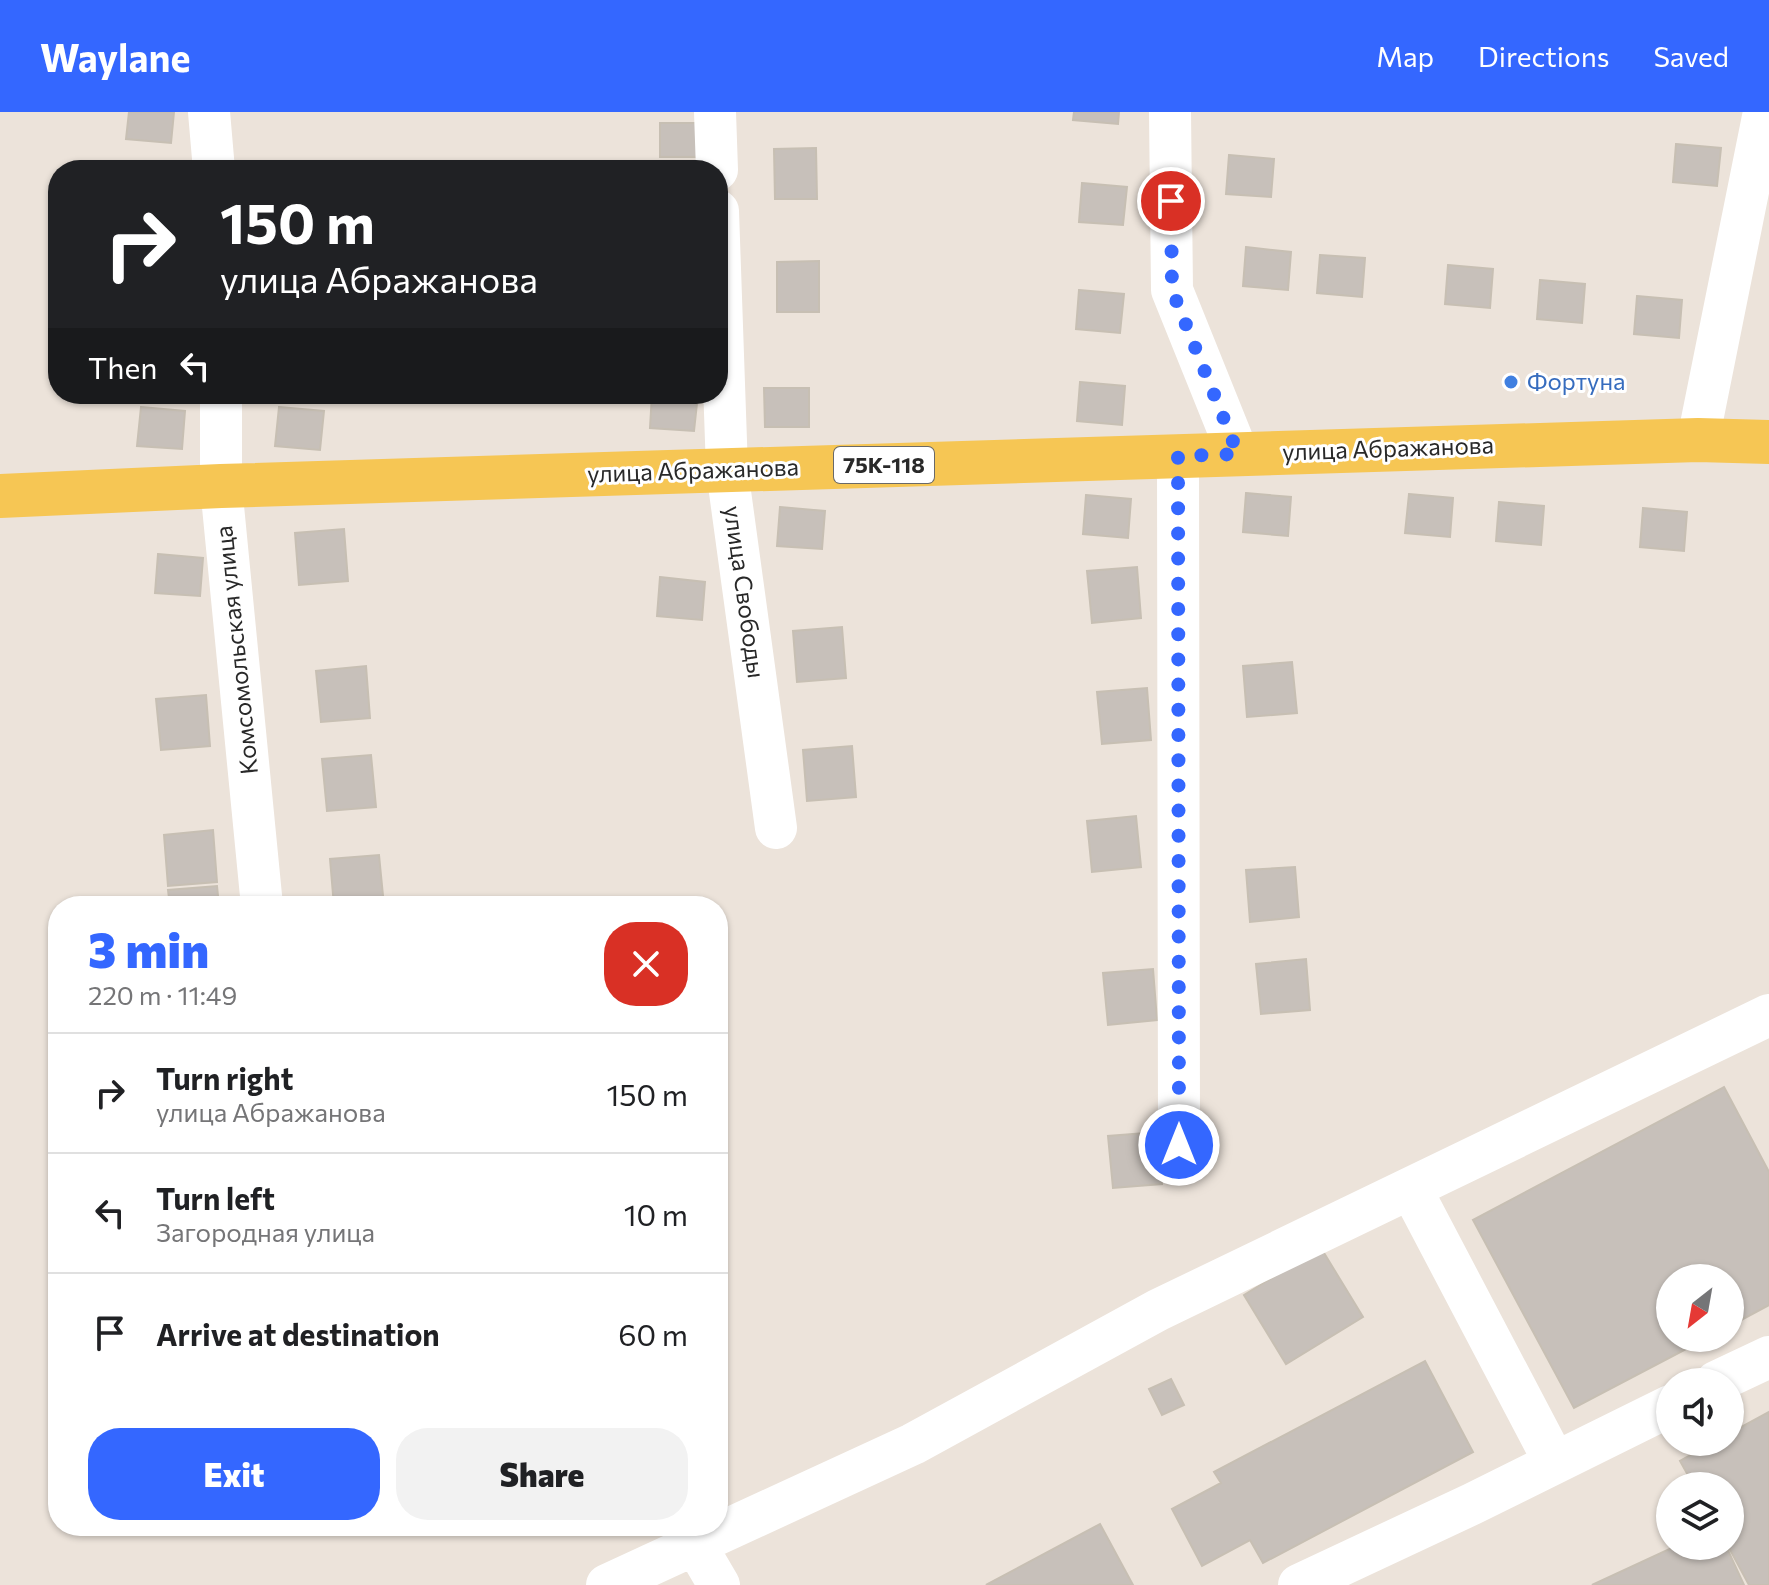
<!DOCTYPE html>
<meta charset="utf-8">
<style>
:root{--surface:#fff;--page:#f2f2f2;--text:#202124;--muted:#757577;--line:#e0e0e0;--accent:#3467ff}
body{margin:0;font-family:Commissioner,sans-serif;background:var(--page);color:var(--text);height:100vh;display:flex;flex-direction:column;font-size:30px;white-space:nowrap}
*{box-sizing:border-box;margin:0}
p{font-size:26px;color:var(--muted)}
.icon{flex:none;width:44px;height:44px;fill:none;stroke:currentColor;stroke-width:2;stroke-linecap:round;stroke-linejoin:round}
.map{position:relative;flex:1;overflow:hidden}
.details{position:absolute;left:48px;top:784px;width:680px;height:640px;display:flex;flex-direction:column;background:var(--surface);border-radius:32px;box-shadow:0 2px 6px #0004}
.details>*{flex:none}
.guide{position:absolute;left:48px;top:48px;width:680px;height:244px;border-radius:32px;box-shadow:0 2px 6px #0004;background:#202124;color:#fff;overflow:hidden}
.needle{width:52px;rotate:211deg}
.controls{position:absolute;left:1656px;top:1152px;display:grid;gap:16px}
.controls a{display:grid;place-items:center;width:88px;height:88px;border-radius:50%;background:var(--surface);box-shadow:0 2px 6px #0004;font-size:40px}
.pin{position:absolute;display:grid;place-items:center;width:68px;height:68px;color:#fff;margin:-34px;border:4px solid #fff;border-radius:50%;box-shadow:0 2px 8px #0007}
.me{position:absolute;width:88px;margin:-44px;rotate:0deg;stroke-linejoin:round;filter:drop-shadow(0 0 6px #0008)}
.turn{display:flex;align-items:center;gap:28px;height:168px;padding:0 40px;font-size:36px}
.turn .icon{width:104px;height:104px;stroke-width:2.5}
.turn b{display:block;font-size:56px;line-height:68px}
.then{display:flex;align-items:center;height:76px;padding:0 40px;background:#0003;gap:16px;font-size:30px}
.round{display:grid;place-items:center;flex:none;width:84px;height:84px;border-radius:32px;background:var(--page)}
.head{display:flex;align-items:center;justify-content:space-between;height:136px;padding:0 40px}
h1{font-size:48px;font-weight:800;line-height:60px;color:var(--accent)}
.primary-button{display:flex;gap:16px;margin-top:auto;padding:16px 40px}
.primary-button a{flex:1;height:92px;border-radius:32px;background:var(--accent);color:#fff;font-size:32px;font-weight:800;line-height:92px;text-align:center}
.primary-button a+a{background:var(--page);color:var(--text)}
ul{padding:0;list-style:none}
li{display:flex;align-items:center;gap:24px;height:120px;padding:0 40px;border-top:2px solid var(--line)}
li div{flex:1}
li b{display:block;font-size:30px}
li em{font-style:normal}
header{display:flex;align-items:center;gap:48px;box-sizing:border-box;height:112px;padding:0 40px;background:var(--accent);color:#fff}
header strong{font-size:38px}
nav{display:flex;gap:44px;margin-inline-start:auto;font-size:28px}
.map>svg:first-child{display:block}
.building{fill:#c7c0ba;stroke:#c7bfb3;stroke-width:2}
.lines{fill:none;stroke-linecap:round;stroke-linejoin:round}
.minor{stroke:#fff;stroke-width:42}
.major{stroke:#f6c654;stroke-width:44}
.route{stroke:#3467ff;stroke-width:14;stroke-dasharray:0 25.2}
.shop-dot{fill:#3f7fe0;stroke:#fff;stroke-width:3}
.labels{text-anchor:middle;stroke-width:6;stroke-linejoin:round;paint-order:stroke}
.shield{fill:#fff;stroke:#696969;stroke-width:2}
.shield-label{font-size:22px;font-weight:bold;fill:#292929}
.shop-label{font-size:24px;fill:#366cbe;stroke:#fff;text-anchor:start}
.street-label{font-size:24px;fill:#292929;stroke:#fff}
</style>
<header>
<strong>Waylane</strong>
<nav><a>Map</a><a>Directions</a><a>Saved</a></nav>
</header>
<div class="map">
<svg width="1769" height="1473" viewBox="0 0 1769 1473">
<rect width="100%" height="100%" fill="#ece3da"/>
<!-- building -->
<path class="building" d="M129,0H174L171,31L126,27Z
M1074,0H1119L1118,12L1073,8Z
M660,11H697V45H660Z
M1676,32L1721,36L1717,74L1673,70Z
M816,36L817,87H775L774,37Z
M1229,43L1274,47L1271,85L1226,82Z
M1082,71L1127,75L1123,113L1079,110Z
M1246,135L1291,140L1288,178L1243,174Z
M1320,143L1365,146L1362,185L1317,181Z
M819,149V200H777V150Z
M1448,153L1493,157L1490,196L1445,192Z
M1540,168L1585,172L1582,211L1537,207Z
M1079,178L1124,182L1120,221L1076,217Z
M1637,184L1682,188L1679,226L1634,222Z
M1080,270L1125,274L1122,313L1077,309Z
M764,276H809V315H765Z
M652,282H698L694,319L650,316Z
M141,295L185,299L182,337L137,334Z
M279,295L324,299L320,338L275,334Z
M1246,381L1291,385L1288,424L1243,420Z
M1409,382L1453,386L1450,425L1405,421Z
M1086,383L1131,387L1128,426L1083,422Z
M1499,390L1544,394L1541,433L1496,429Z
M780,395L825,399L822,437L777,434Z
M1643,396L1687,400L1684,439L1640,435Z
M344,417L348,469L299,473L295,421Z
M158,442L203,446L200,484L155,481Z
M1137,455L1141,506L1092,511L1087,459Z
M660,465L705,470L702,508L657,504Z
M842,515L846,566L797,570L793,519Z
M1292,550L1297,601L1247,605L1243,554Z
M366,554L370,606L321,610L316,559Z
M1147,576L1151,628L1102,632L1097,580Z
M206,583L210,634L161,638L156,587Z
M852,634L856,685L807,689L803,638Z
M371,643L376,695L327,699L322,647Z
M1136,704L1141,755L1092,760L1087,709Z
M213,718L217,770L168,774L164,723Z
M379,743L384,794H334L330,747Z
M1295,755L1299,805L1250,810L1246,758Z
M217,774L219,794H170L168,778Z
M1306,847L1310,898L1261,902L1256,852Z
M1153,857L1157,908L1108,913L1103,861Z
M1724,975L1769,1060V1193L1730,1214V1166H1670V1226H1707L1574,1296L1473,1108Z
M1158,1020L1162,1072L1113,1076L1108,1024Z
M1321,1136L1363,1205L1286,1252L1244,1183Z
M1425,1249L1473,1340L1263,1451L1250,1428L1202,1454L1172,1397L1221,1371L1214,1360Z
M1171,1267L1184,1293L1162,1303L1149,1277Z
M1769,1300V1473H1749L1728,1434H1730V1374H1694L1680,1349L1714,1330H1730V1321Z
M1100,1412L1133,1473H986Z
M1676,1434H1726L1744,1473H1592Z"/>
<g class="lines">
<!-- minor -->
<path class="minor" d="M209,0L214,58
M715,0L717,58
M1170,0L1172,178L1238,342
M718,99L727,358L776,716
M221,282V374L262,794
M1698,328L1764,0
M1178,344L1179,1033
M1411,1077L1555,1351
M1716,1270L1769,1245
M695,1432L719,1473
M607,1473L913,1332L1158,1198L1769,903
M1299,1473L1472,1392L1670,1294"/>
<!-- major -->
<path class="major" d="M0,384L221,374L1698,328L1769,330"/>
</g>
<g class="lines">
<!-- route -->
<path class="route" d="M1171,89L1172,178L1238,342L1178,344L1179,1033"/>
</g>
<!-- markers -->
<circle class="shop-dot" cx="1511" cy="270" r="8"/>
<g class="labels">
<!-- shield labels -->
<rect class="shield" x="834" y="335" width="100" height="36" rx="6"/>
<g class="shield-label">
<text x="884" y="361">75К-118</text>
</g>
<!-- shop labels -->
<g class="shop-label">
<text x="1527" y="278">Фортуна</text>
</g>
<!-- street labels -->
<g class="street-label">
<text transform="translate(1388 337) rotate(-2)" y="8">улица Абражанова</text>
<text transform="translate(693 359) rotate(-2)" y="8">улица Абражанова</text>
<text transform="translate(744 480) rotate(82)" y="8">улица Свободы</text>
<text transform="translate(237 538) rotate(-96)" y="8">Комсомольская улица</text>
</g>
</g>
</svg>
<div class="controls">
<a><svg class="needle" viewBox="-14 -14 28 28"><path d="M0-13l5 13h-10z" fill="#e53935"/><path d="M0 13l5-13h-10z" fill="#757577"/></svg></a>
<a><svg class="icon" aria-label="sound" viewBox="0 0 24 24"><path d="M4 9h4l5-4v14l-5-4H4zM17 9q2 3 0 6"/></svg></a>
<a><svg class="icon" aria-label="layers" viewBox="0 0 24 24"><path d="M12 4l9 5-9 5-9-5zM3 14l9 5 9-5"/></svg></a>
</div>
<div class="pin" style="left:1171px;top:89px;background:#d93025"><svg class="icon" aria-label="arrive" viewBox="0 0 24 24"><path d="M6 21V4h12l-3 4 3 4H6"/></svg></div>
<svg class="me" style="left:1179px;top:1033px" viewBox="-20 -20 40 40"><circle r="17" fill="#3467ff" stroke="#fff" stroke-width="3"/><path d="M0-11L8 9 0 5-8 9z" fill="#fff"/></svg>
<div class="guide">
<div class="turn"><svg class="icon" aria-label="right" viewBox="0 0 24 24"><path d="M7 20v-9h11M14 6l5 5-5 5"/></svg><div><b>150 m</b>улица Абражанова</div></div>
<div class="then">Then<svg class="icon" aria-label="left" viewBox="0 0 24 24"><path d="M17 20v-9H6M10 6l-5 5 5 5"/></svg></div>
</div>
<section class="details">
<div class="head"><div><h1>3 min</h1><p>220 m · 11:49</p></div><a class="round" style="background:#d93025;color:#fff"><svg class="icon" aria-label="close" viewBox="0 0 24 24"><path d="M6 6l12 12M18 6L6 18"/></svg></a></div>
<ul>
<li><svg class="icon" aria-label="right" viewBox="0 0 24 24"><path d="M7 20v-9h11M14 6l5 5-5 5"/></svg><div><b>Turn right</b><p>улица Абражанова</p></div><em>150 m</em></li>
<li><svg class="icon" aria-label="left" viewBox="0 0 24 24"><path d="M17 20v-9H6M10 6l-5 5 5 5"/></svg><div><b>Turn left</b><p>Загородная улица</p></div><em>10 m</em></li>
<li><svg class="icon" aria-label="arrive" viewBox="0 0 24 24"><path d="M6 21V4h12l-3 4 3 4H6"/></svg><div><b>Arrive at destination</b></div><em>60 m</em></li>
</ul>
<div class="primary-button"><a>Exit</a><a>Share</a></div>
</section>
</div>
